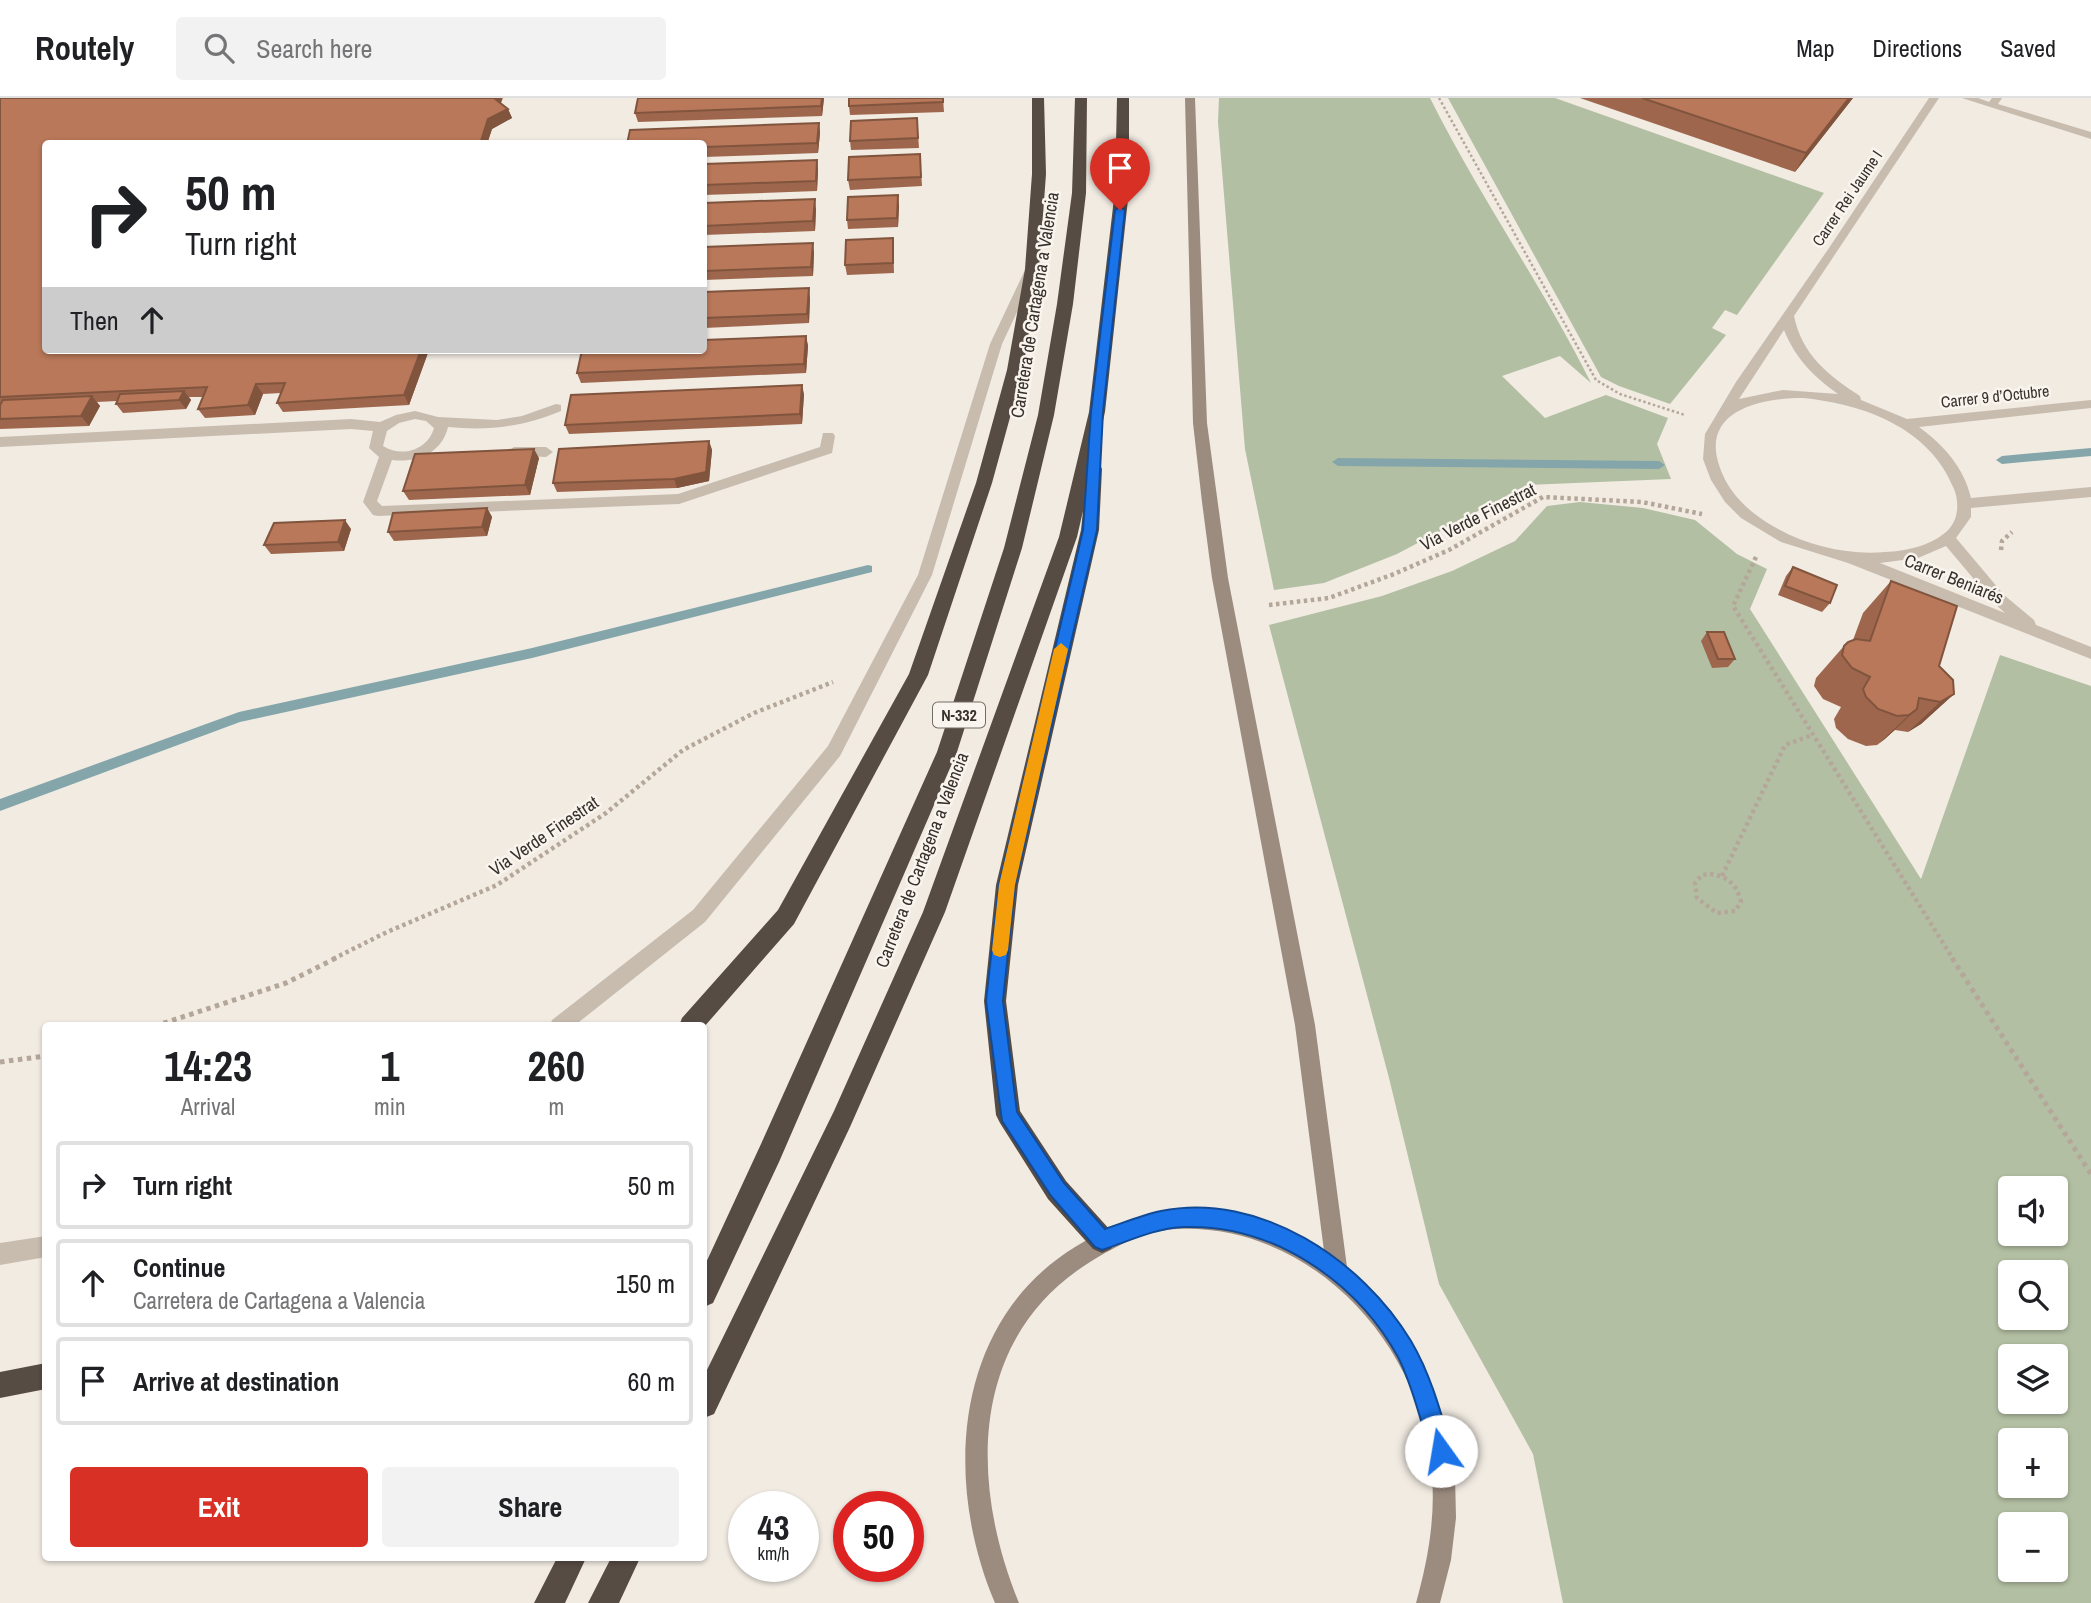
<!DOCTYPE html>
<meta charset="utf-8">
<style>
:root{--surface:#fff;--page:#f2f2f2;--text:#202124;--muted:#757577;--line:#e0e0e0;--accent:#d93025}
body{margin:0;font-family:"Archivo Narrow",sans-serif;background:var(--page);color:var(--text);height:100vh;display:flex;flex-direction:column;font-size:26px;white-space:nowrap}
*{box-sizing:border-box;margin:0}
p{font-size:23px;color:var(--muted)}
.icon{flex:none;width:38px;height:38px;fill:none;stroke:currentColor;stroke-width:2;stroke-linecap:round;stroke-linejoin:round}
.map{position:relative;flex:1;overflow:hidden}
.side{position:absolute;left:42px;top:924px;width:665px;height:539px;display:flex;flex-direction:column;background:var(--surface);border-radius:7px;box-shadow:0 2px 5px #0004}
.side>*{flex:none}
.hud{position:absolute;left:42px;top:42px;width:665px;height:214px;border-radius:7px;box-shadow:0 2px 5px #0004;background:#fff;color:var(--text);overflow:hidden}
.fabs{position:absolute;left:1998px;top:1078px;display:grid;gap:14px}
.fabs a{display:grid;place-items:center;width:70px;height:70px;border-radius:7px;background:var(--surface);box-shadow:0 2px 5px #0004;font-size:35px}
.speed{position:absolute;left:728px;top:1393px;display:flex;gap:14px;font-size:35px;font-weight:700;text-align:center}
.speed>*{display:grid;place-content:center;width:91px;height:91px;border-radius:50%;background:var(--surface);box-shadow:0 2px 5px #0004;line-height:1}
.speed small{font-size:18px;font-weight:400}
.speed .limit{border:10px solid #d22;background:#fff;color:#111}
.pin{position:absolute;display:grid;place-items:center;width:60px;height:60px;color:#fff;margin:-72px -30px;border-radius:50% 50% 50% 0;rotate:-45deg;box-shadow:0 0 7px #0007}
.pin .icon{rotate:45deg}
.me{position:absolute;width:77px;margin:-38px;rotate:347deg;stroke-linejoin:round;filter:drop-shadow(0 0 5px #0008)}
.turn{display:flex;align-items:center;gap:24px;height:147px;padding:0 28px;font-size:32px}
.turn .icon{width:91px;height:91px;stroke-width:2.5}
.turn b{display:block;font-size:49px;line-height:60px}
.then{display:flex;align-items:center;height:66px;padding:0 28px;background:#0003;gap:14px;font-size:26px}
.eta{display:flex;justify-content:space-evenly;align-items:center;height:119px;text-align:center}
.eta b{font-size:42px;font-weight:700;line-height:49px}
.cta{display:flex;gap:14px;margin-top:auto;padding:14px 28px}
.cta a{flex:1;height:80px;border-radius:7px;background:var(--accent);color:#fff;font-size:28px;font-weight:700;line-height:80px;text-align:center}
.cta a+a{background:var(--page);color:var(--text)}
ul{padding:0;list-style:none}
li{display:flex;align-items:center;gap:21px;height:88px;margin:0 14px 10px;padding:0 14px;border:4px solid var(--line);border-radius:7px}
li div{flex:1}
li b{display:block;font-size:26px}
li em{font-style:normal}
header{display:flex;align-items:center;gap:42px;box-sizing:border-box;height:98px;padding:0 35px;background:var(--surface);border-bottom:2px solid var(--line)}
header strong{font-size:33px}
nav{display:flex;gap:38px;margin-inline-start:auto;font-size:24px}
.search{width:490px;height:63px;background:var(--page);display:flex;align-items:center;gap:18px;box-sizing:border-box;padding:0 24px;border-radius:7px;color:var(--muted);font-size:26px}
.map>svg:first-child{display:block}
.green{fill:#b3bfa3;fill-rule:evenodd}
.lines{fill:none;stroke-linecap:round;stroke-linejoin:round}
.stream{fill:#84a6ab;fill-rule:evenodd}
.path-far2{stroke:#b4a799;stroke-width:2.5;stroke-dasharray:2.5 2.5;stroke-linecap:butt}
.path-far1{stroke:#b4a799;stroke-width:4.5;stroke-dasharray:3.5 3.5;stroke-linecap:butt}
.path{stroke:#b4a799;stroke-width:5;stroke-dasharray:4.5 4.5;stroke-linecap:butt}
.lane{fill:#c8bcaf;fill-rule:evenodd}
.street{fill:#c8bcaf;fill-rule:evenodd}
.secondary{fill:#9c8c80;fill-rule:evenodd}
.highway{fill:#574c44;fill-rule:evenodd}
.wall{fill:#9e674d}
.shaded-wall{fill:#81543e}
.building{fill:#b87859;stroke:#81543e;stroke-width:2}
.route{fill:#1a73e8;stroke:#114b97;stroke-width:2}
.slow{fill:#f59e0b}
.labels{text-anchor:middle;stroke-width:5;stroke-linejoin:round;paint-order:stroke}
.far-street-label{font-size:16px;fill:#38312c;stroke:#f9f5ee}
.shield{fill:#f9f5ee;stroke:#726c66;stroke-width:2}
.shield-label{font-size:16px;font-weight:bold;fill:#38312c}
.street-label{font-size:18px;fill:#38312c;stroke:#f9f5ee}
</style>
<header>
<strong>Routely</strong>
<div class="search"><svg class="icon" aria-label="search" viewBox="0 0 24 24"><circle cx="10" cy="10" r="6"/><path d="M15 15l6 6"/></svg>Search here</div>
<nav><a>Map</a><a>Directions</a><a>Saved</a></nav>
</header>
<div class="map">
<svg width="2091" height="1505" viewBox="0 0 2091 1505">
<rect width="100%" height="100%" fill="#f1ebe2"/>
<!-- green -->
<path class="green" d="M1219,0H1430C1479,98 1542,187 1591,285L1560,258L1502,278L1545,320L1606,297L1668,320L1657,346L1671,381L1527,387L1397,456L1324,485L1274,492L1245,351L1218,24Z
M1448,0H1555L1824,95L1737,217L1725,212L1712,230L1726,237L1670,306L1619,288L1601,279Z
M1580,404L1643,410L1695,422L1737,456L1767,471L1750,511L1921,781L2000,557L2091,588V1505H1563L1533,1356L1439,1186L1389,980L1269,527L1382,498L1452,473L1515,443L1547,408ZM2011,1090H2056V1136H2011ZM2011,1174H2056V1220H2011ZM2011,1258H2056V1304H2011ZM2011,1342H2056V1388H2011ZM2011,1426H2056V1472H2011Z"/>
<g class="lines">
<!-- stream -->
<path class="stream" d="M2091,350V358L2002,366L1996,362L2002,358Z
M1338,360L1659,363L1665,367L1659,371L1338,368L1332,364Z
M868,467L872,468V474L532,560L240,624L0,713V701L239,614L532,550Z"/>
<!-- path-far2 -->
<path class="path-far2" d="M1439,0L1596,282L1620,296L1685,317"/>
<!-- path-far1 -->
<path class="path-far1" d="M2001,452L2002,443L2012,434
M1756,459L1733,508L1953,861
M1269,507L1329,500L1394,476L1449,452L1543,399L1642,404L1702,416
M1710,776C1728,778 1737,787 1741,804L1735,813L1717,815L1697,800L1695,785L1702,777Z
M1722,778L1785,647L1812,637
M333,861L387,834L497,787L606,715L683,652L754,615L833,584"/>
<!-- path -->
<path class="path" d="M1952,860L2091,1076
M155,928L286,885L336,860
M0,964L46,958"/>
<!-- lane -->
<path class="lane" d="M1962,0H1978L1989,4L1992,0H2002L1998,6L2091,34V41Z
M556,306L561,307V313C522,329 489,333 448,329C442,355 417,365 392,362L377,403L382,408L678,396L820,349L823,335H833L835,338L832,355L679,406L378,418L373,417L363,404L379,359L369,350L373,333L351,331L0,349V339L351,321L380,324L396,317L415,313L438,319L497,322L522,318ZM415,321L426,323L434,330C428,352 402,360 383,348L387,333L399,325Z
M514,349H546L553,354L546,359L509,357L507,354Z"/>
<!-- street -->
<path class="street" d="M1929,0H1939L1794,218C1802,257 1828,277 1860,298L1861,302L1907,321L2091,302V310L1919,329C1944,347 1964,370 1971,400L2091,389V399L1971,410V419L1956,440L2004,497L2034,522L2036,527L2091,549V561L1848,465L1781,444L1741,420L1725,404L1711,382L1703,361L1705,336L1736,284L1829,150ZM1784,232C1795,260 1814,279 1838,296L1783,292L1739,301ZM1803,300C1864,306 1930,330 1954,391C1959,403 1959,420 1949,431C1934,447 1907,453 1885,454C1839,458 1788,443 1751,413C1737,401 1726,387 1720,370C1699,313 1760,300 1803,300ZM1946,448L1994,505L2005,515L1880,465L1918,460Z
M1030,170L1036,174L1002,246L932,477L840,658L705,824L574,928H550L552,922L693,812L828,648L918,477L990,246L1024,174Z
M46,1138V1159L0,1167V1145Z"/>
<!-- secondary -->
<path class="secondary" d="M1185,0H1195L1207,325L1228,480L1315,927L1347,1169L1391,1213L1424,1266L1448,1333L1455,1377L1456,1420L1451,1462L1440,1505H1416C1430,1455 1438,1405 1429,1353C1410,1233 1304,1126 1178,1131C1146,1132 1116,1148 1090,1164C968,1240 970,1386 1019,1505H995C943,1383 953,1224 1075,1149C1098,1135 1117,1125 1143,1118C1210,1102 1266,1116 1324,1153L1295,927L1212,480L1202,404L1193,325Z"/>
<!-- highway -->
<path class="highway" d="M1032,0H1044L1046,76L1039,171L1023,272L992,385L928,577L794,826L704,929L679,928L682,920L778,812L909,576L976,385L1007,272L1025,171L1032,76Z
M1075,0H1087L1086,95L1073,206L1054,317L1022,450L957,654L779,1064L713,1205L704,1209V1169L761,1046L937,654L1004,450L1038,317L1057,206L1072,95Z
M1117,0H1129V92L1105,314L1093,365L1100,367L1102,371L1099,432L1018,787L1006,903L1020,1013L1066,1083L1111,1133L1115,1142L1111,1151L1102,1155L1093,1151L1048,1101L1000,1025L996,1017L984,903L996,787L1081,432L1083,413L1077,439L945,814L850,1029L714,1316L704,1320V1278L834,1013L923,814L1059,439L1089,314L1115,92Z
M46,1265V1291L0,1300V1274Z
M557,1460H586L565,1505H534Z
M611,1460H640L619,1505H588Z"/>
</g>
<!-- wall -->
<path class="wall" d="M0,0H503L501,5L508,11L512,20L492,31L487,46H46V252H429L409,307L283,314L277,305L281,295L263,296L255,317L205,320L198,311L203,299H189L191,302L186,311L123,315L116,306L117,303L97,304L100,308L89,328L0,331Z
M824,0L822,18L638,24L635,15Z
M943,0L944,14L850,17L849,8Z
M1580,0H1853L1795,74Z
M917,20L919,50L851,52L850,43Z
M819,25L820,35L818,55L704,59V46Z
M920,56L922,88L850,92L848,82Z
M817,62L818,72L817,93L704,97V66Z
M704,105L816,111L815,133L704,137Z
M899,107L898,129L848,131L847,122Z
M893,140L894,175L847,177L845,167Z
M704,149L814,154L813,178L704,182Z
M704,194L810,200L809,225L704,230Z
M806,238L808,248L806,275L581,285L577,275Z
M804,296L802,326L569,336L565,327Z
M709,343L712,352L709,383L677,390L557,394L553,385Z
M539,360L530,397L409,402L403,393Z
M487,410L492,419L487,438L394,443L388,434Z
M351,431L344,453L271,456L264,447Z
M1793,469L1830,505L1822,514L1778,497L1786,478Z
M1891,483L1954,596L1921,626L1908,634L1895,632L1877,647L1866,648L1848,641L1836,630L1834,621L1841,609L1823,601L1814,588L1816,580L1844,548L1853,542L1863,515Z
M1707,534L1735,561L1728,569L1712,570L1701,543Z"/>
<!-- shaded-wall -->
<path class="shaded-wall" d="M496,0H502L499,11L495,1Z
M822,0H824L822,18L821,8Z
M1849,0H1853L1795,74L1806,55Z
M508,11L512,20L492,31L487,46H480L488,21Z
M819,25L820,35L818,55L817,45Z
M817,62L818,72L817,93L816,83Z
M898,97L899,107L898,129L897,120Z
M815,101L816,111L815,133L813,123Z
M813,145L814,154L813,178L811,169Z
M809,190L810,200L809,225L807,216Z
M806,238L808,248L806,275L804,266Z
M421,252H429L409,307L404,297Z
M256,286L263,296L255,317L248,307Z
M802,287L804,296L802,326L800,316Z
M184,293L191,302L186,311L179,302Z
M92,298L100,308L89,328L81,318Z
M709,343L712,352L709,383L677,390L674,381Z
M534,351L539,360L530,397L525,387Z
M487,410L492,419L487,438L482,429Z
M345,422L351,431L344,453L338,444Z
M1954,596L1921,626L1908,634L1940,604Z
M1917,611L1885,641L1877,647L1909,617Z"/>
<!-- building -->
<path class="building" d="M0,0H496L495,1L508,11L488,21L480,46H46V252H421L404,297L277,305L285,285L256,286L248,307L198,311L207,289L0,299Z
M638,0H822L821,8L635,15Z
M849,0H943V4L849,8Z
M1642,0H1849L1806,55Z
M917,20L918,40L850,43L851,23Z
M819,25L817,45L704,49V46H627L630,32Z
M920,56L921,79L848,82L849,59Z
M817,62L816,83L704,87V66Z
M898,97L897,120L847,122L848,99Z
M815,101L813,123L704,128V105Z
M893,140V165L845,167L846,142Z
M813,145L811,169L704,173V149Z
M809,190L807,216L704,220V194Z
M806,238L804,266L577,275L582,252H704V242Z
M802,287L800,316L565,327L571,297Z
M184,293L179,302L116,306L120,296Z
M92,298L81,318L0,321V307L3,302Z
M709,343L706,374L674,381L553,385L559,351Z
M534,351L525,387L403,393L415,356Z
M487,410L482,429L388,434L393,415Z
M345,422L338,444L264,447L274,425Z
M1793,469L1837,487L1830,505L1785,488Z
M1891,483L1957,508L1939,568L1953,582L1954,596L1940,604L1919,600L1917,611L1909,617L1897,618L1878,611L1866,599L1863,591L1870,579L1852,570L1842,557L1844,548L1848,544L1856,541L1870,543Z
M1707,534H1724L1735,561H1718Z"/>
<!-- route -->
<path class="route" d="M1120,109L1125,112L1103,314L1097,432L1015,787L1003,903L1017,1014L1064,1085L1105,1131C1123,1125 1142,1117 1161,1113C1260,1093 1362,1162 1411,1243C1431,1277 1441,1315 1452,1353L1449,1360L1441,1363L1434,1360C1420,1327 1415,1292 1398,1259C1356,1183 1273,1126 1184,1129C1156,1130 1129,1143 1102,1152L1095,1149L1051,1098L1002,1023L986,903L999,787L1083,432L1091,314L1115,112Z"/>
<!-- slow -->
<path class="slow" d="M1061,545L1068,551L1015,787L1008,852L1006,857L1000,859L994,857L992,852L999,787L1054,551Z"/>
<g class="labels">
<!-- far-street labels -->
<g class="far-street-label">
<text transform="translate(1847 100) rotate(-56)" y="6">Carrer Rei Jaume I</text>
<text transform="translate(1995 298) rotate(-6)" y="6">Carrer 9 d’Octubre</text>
</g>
<!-- shield labels -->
<rect class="shield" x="933" y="604.5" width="52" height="25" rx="5"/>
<g class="shield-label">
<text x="959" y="623">N-332</text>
</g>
<!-- street labels -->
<g class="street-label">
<text transform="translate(1035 207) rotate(-81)" y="6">Carretera de Cartagena a Valencia</text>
<text transform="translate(1478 419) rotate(-27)" y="6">Via Verde Finestrat</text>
<text transform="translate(1954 481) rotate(22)" y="6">Carrer Beniarés</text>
<text transform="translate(544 738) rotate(-34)" y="6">Via Verde Finestrat</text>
<text transform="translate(922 762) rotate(-69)" y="6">Carretera de Cartagena a Valencia</text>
</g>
</g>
</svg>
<div class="fabs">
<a><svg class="icon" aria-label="sound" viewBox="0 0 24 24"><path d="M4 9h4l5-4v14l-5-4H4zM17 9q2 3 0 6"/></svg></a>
<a><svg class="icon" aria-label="search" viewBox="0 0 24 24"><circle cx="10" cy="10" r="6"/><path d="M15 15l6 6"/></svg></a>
<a><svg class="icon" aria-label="layers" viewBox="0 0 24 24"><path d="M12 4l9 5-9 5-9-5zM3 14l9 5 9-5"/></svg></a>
<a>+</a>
<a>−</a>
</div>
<div class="speed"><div>43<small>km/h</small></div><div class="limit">50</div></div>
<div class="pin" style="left:1120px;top:112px;background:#d93025"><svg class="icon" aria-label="arrive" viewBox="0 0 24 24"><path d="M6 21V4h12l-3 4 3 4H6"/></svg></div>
<svg class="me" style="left:1441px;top:1353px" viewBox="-20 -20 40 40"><circle r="19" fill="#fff"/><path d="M0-13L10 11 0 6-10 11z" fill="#1a73e8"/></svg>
<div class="hud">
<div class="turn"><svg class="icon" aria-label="right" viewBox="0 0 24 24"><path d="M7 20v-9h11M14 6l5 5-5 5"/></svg><div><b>50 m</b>Turn right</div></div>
<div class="then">Then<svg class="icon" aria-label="ahead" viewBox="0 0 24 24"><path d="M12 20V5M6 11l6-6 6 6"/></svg></div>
</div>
<section class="side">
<div class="eta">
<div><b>14:23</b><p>Arrival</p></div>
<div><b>1</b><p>min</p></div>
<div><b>260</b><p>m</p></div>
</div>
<ul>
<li><svg class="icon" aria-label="right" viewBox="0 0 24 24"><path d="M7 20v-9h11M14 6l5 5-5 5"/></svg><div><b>Turn right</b></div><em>50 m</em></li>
<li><svg class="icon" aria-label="ahead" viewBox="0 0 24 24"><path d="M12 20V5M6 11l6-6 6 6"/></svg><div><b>Continue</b><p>Carretera de Cartagena a Valencia</p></div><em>150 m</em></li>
<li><svg class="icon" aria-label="arrive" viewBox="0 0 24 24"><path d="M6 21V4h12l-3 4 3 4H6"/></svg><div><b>Arrive at destination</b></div><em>60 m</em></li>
</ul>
<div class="cta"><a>Exit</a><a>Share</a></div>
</section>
</div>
